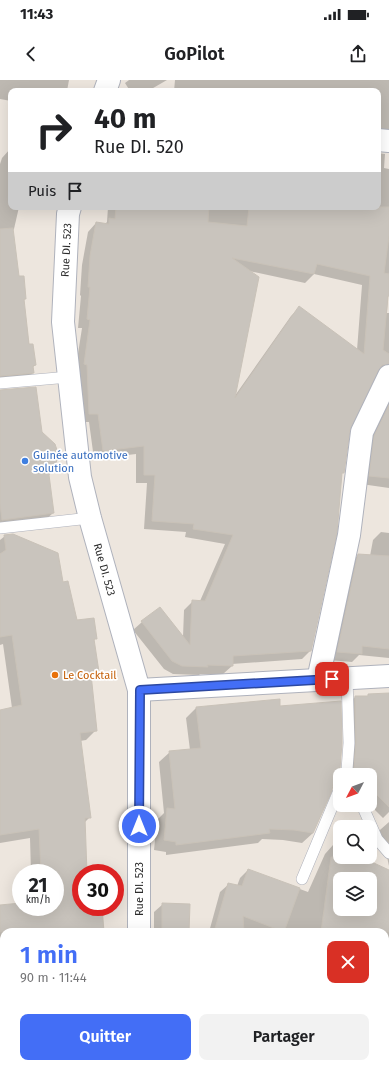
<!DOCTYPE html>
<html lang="fr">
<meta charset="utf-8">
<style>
:root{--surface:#fff;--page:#f2f2f2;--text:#202124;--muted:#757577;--accent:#436ef6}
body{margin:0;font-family:"Fira Sans",sans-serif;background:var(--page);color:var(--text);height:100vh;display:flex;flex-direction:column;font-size:15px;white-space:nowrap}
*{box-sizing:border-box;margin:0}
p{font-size:13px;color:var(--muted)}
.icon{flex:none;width:22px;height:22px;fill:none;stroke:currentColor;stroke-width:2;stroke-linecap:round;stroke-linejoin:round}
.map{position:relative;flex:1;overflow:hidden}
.side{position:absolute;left:0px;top:848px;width:389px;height:140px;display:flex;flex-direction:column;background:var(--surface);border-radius:12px 12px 0 0;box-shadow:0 4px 16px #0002}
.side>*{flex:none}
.hud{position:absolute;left:8px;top:8px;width:373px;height:122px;border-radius:8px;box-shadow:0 4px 16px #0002;background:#fff;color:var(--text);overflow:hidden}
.needle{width:26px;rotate:229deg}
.buttons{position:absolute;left:333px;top:688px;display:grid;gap:8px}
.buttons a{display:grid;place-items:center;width:44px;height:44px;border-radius:8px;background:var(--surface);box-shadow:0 4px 16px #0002;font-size:20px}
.speed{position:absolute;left:12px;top:784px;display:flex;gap:8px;font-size:20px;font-weight:700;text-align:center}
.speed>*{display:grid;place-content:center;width:52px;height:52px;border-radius:50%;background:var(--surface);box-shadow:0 4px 16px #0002;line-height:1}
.speed small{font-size:10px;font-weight:400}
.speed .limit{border:6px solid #d22;background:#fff;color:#111}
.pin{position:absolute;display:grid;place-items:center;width:34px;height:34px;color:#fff;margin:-17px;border-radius:8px;box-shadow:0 2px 6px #0006}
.me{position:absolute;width:44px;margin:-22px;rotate:0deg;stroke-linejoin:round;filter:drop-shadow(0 0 3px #0008)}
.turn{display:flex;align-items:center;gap:14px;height:84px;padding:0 20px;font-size:18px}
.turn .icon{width:52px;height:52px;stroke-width:2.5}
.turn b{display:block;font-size:28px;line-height:34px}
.then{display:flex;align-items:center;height:38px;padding:0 20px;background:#0003;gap:8px;font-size:15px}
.round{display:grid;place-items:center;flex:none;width:42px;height:42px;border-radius:8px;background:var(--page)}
.head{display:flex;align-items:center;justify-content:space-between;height:68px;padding:0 20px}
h1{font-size:24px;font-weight:600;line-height:30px;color:var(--accent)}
.cta{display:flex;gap:8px;margin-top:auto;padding:8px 20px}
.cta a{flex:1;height:46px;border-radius:8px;background:var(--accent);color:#fff;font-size:16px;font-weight:600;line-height:46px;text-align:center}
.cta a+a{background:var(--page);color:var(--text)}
.status{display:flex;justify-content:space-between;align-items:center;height:28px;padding:0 20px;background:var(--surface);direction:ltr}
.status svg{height:11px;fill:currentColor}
header{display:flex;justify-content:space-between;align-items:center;height:52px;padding:0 20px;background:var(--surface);font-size:18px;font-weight:600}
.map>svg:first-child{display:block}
.shadow{fill:#0003;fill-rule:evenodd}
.building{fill:#c9c4bd;stroke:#c9c2b8;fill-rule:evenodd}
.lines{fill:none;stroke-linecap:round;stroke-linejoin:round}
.lane-casing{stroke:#afb2bc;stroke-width:12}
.street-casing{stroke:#afb2bc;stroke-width:24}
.lane{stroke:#fff;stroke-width:11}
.street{stroke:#fff;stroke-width:22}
.route-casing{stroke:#2c48a0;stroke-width:10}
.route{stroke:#436ef6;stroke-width:7}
.shop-dot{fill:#3f7fe0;stroke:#fff;stroke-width:1.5}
.food-dot{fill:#e8710a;stroke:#fff;stroke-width:1.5}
.labels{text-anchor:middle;stroke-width:3.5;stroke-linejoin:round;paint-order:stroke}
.street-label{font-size:11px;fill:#2c2c2c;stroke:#fff}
.shop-label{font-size:11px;fill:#366cbe;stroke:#fff;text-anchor:start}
.food-label{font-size:11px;fill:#c56008;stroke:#fff;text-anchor:start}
</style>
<div class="status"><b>11:43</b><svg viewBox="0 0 49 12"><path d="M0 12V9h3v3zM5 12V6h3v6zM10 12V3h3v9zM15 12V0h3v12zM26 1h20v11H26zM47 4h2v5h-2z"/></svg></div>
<header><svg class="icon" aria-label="back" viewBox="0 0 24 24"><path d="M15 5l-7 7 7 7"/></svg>GoPilot<svg class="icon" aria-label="share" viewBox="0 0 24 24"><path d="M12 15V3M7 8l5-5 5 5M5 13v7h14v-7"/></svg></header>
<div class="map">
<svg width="389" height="988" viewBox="0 0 389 988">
<rect width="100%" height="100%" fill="#ede6de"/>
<!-- shadow -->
<path class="shadow" d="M0,0H69L67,11H11V21L0,19Z
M129,0H167L148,11H130L125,3Z
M175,0H389V50L378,56V11H174Z
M10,69L11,127H19L14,149L5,158L0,157V84L2,78Z
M378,73L385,74L384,88L389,89V192L387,233H389V296L385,293H376L350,347L343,392L340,395L311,570L302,579L232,584V586L223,594H200L199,595L173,594L164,589L133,550L142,542L183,557L184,530L193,521H200L225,464L185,457L186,452L144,449L147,403H136V374L94,379L89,342H81L75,293L82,248H78L81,216L80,215L82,185L88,152L96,143L105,144L107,142L108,127H378ZM249,191L305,203L314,194L362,205L357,270L299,228L291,236L234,317Z
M33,127H43L41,129Z
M0,174L18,197L25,219L23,221L29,265L35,285L32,288L33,293L21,305L0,306Z
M0,311L47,395L53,433L41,444L0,450Z
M389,317V408L361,404L366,365Z
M381,452L389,453V578L359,575L352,582L329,580L349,484L358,475L370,476L373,460Z
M5,456L62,504L76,541L96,558L93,561L98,592L90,600L96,650L86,660L80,661L90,737L84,743L86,793H81V827H101L103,852H4V984H111V988H0V826L21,824V827H55V793H31L30,758L0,763V631L12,628L3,564L0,565V460Z
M389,614V732L383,738L370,725V695H346V626L355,617Z
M280,627L313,753L302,763L283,760L262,759L258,763L166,775V772L154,770L157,740L164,733L159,682L170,672L190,670L186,638L196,628Z
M389,742V786L387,777L372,757Z
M333,765L340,769V777H359L389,791V988H148V984H385V852H209L220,812L229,804L237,806L240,798L248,790L308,812L325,774ZM340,799H370V829H340Z
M163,824L188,852H154V832Z"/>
<!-- building -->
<path class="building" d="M116,127H209L208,142L247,146L249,127H389V156L384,193L389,194V216H388L383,270L389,274V284L382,285L378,291L350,350L344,393H342L337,453L311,571L233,576V586L207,585L208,587L182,586L172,581L141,541L160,527L190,565L192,520L205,521L233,455L193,449L194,444L152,441L155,395H144V366L103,371L98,334H89L87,285L84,284L90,240L87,239L90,207H88L90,176L96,142L109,144V138L115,139ZM232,178L314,194L317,184L370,196L364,274L299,226L235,318L259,197Z
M13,148L19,196H24L26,219H24L29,264H33L36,285L33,286L34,293L0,296V149Z
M36,307L42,352L55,364L57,370L58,377L56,383L49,395L54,433L2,440L0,424V310Z
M389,325V398L369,396L374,356Z
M13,454L58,473L63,502L68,501L77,540L94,538L97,559H94L99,592L91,594L97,651L80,653L91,738H85L87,793H81V827H102L104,852H0V825L21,823V827H55V793H41L39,749L0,755V630L22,625L12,555L0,557V474L6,470L4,455Z
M358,474L389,476V569L362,566V574L337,572Z
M389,613V727L370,708V695H357L354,688L356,663L355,616H368V614Z
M280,619V626L341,621L342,663L340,689L342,695H336L331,713L313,753L294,750L269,749L270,753L176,765V762L164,760L167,728L175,729L169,671L201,668L196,627Z
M331,777H361L389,790V852H321ZM340,799H370V829H340Z
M248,789L300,808L284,852L243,836L244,852H214L228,803L242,806Z
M162,823L190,824L189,852H162Z"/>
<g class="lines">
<!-- lane casing -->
<g class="lane-casing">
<path id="lane" d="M0,303L69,297
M0,448L90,438
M347,598L349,663L347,690L350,695
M362,725L377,759L389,773
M302,799L340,708"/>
</g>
<!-- street casing -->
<g class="street-casing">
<g id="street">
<path d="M105,11L109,0"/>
<path d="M378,60L389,61"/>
<path id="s1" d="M70,127L68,134L63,242L80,397L90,438L139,610V852"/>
<path d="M318,600L349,455L362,352L389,296"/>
<path d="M139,610L389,596"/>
<path d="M139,988V984"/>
</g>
</g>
<!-- lane -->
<use href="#lane" class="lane"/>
<!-- street -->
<use href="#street" class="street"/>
</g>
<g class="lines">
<!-- route casing -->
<g class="route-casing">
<path id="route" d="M139,746L140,610L332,599"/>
</g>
<!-- route -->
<use href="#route" class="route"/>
</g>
<!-- markers -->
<circle class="shop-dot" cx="25" cy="381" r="4"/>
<circle class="food-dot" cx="55" cy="595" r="4"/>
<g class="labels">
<!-- street labels -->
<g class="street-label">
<text transform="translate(66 170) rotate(-87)" y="4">Rue DI. 523</text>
<text dy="4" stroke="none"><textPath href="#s1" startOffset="367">Rue DI. 523</textPath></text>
<text transform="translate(139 809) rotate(-90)" y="4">Rue DI. 523</text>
</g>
<!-- shop labels -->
<g class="shop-label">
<text x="33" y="379">Guinée automotive<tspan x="33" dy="13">solution</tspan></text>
</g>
<!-- food labels -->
<g class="food-label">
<text x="63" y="599">Le Cocktail</text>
</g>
</g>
</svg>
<div class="buttons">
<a><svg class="needle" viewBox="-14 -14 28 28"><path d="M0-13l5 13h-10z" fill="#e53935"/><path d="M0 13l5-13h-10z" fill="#757577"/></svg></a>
<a><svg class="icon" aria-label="search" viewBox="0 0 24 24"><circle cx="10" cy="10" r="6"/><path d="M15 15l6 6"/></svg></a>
<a><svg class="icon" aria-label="layers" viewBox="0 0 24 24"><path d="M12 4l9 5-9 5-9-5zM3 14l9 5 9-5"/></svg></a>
</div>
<div class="speed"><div>21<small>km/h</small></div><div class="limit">30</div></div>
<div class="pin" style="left:332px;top:599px;background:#d93025"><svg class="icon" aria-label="arrive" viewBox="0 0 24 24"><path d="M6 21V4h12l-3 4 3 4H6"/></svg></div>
<svg class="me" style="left:139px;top:746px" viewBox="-20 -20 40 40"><circle r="17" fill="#436ef6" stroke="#fff" stroke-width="3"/><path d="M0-11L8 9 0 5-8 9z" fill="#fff"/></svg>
<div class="hud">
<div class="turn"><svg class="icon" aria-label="right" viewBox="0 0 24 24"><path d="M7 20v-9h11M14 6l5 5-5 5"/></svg><div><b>40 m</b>Rue DI. 520</div></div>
<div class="then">Puis<svg class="icon" aria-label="arrive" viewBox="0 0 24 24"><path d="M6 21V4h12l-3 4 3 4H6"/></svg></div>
</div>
<section class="side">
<div class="head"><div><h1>1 min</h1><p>90 m · 11:44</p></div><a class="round" style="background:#d93025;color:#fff"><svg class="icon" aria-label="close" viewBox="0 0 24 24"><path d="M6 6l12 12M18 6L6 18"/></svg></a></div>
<div class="cta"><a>Quitter</a><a>Partager</a></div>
</section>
</div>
